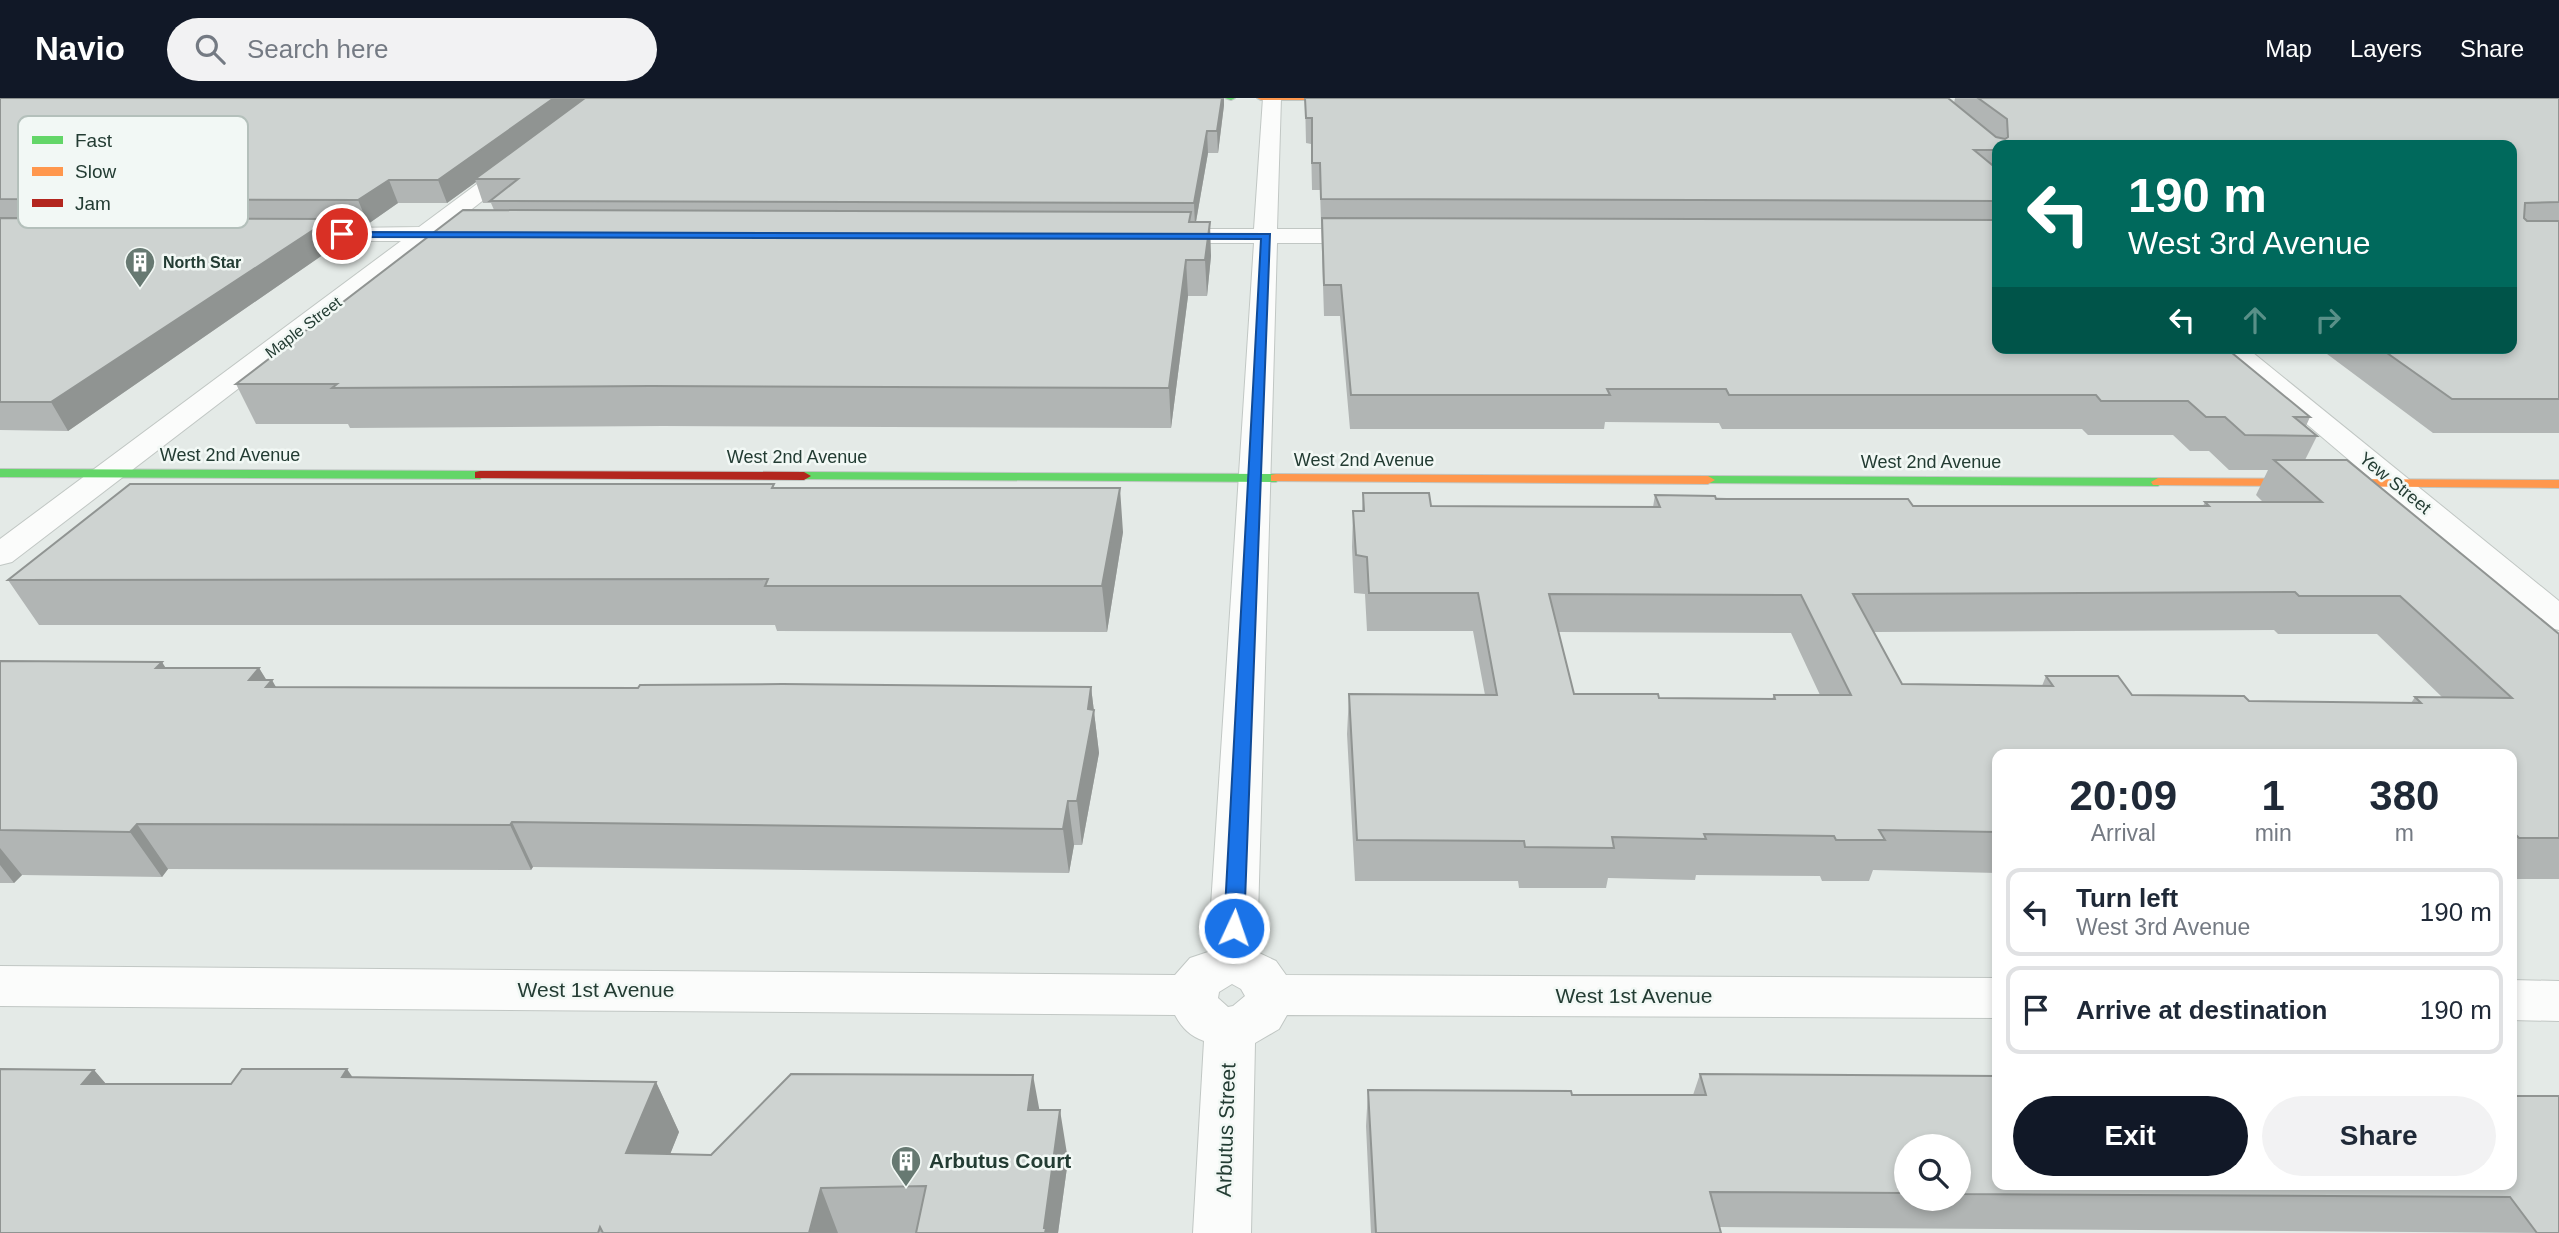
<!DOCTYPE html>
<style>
:root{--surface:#fff;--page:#f2f2f3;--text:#1f2937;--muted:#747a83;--line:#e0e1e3;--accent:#111827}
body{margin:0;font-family:Helvetica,sans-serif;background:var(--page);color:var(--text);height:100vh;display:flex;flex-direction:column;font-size:26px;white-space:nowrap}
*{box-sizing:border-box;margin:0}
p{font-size:23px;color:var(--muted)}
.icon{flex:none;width:38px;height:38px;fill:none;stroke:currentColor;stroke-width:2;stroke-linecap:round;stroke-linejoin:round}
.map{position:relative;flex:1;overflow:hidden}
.sheet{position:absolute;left:1992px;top:651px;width:525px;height:441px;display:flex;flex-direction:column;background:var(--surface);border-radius:14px;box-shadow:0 4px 10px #0003}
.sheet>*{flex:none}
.banner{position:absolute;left:1992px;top:42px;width:525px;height:214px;border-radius:14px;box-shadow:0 4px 10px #0003;background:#00695c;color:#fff;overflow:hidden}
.tools{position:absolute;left:1894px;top:1036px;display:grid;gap:14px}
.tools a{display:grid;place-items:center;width:77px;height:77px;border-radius:50%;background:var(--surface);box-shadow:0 4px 10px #0003;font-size:35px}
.pin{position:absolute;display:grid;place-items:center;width:60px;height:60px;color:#fff;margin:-30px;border:4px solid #fff;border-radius:50%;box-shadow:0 2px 7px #0007}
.me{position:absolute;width:77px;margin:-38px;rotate:3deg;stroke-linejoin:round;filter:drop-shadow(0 0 5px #0008)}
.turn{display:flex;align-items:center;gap:24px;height:147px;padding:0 21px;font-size:32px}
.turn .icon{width:91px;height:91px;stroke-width:2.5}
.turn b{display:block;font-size:49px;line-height:60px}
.lanes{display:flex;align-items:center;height:66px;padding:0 21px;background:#0003;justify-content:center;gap:35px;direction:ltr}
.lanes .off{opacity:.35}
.eta{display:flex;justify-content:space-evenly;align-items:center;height:119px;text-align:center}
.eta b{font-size:42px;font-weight:700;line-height:49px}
.primary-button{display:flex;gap:14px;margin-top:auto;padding:14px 21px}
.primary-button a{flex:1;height:80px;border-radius:42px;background:var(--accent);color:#fff;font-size:28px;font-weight:700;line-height:80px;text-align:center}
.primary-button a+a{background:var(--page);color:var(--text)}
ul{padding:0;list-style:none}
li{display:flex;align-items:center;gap:21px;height:88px;margin:0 14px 10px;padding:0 7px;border:4px solid var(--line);border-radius:14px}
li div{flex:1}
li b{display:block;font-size:26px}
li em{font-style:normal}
header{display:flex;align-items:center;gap:42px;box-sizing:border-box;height:98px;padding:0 35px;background:var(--accent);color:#fff}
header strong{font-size:33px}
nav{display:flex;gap:38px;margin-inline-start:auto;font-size:24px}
.search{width:490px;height:63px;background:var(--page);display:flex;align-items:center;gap:18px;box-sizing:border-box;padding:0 24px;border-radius:38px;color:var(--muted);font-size:26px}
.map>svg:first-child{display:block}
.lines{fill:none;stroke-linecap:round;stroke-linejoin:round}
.street-casing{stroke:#c1c7c4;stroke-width:2}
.fast-casing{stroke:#c0c7c4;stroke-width:2}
.slow-casing{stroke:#c0c7c4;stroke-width:2}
.jam-casing{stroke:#c0c7c4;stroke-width:2}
.street{fill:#fbfcfb;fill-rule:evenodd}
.fast{fill:#63d668;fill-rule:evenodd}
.slow{fill:#ff974d;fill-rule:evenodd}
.jam{fill:#b3261e;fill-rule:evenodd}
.wall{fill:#b1b5b4;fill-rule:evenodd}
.shaded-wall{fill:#909492}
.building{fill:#ced3d1;stroke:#909492;stroke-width:2;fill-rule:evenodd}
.route{fill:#1a73e8;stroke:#114b97;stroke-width:2}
.labels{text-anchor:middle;stroke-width:5;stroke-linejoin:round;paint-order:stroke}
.far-poi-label{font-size:16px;font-weight:bold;fill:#233c33;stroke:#f2f8f5;text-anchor:start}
.far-street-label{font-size:16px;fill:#233c33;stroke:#f2f8f5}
.street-label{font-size:18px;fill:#233c33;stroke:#f2f8f5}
.near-street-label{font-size:21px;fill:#233c33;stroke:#f2f8f5}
.near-poi-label{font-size:21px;font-weight:bold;fill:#233c33;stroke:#f2f8f5;text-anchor:start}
.key{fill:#f2f8f5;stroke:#b4c0bb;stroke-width:2}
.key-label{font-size:19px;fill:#233c33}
</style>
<header>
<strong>Navio</strong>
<div class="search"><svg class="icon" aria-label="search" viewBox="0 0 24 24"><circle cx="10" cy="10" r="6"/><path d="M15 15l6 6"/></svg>Search here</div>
<nav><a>Map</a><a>Layers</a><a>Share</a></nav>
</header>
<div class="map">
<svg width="2559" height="1135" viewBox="0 0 2559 1135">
<rect width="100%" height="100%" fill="#e4eae7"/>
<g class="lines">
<!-- street casing -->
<g class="street-casing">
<path id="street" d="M593,0H614L449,129L491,131L495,136L491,141L431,143L12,464L0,467V441L401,143H284L276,141L272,136L276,131L419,129Z
M1263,0H1281L1277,131H1375L1383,133L1387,138L1383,143L1375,145H1277L1257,854L1276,863L1286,877L1997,880V920L1287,917L1279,931L1255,945L1251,1135H1193L1204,943C1190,938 1182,930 1175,917L0,908V868L1175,877L1190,860L1208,854L1254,145H1159L1151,143L1147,138L1151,133L1159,131H1254ZM1232,886L1241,891L1245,898L1233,908L1228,909L1218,900L1219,894Z
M2217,250H2247L2559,503V532L2546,529Z
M2511,882L2559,883V923L2511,922Z"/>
</g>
<!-- fast casing -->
<g class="fast-casing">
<path id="fast" d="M1225,0H1235L1231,2Z
M0,371L480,373L486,377L480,381L0,379Z
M804,374L1276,376L1283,380L1276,384L799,381V375Z
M1708,378L2158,380L2165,384L2158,388L1703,385V379Z"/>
</g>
<!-- slow casing -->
<g class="slow-casing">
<path id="slow" d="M1257,0H1361L1357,2H1261Z
M1276,376L1708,378L1715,382L1708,386L1271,383V377Z
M2158,380L2559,382V390L2153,387L2151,384Z"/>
</g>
<!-- jam casing -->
<g class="jam-casing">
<path id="jam" d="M480,373L804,374L811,378L804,382L475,380V374Z"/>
</g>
<!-- street -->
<use href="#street" class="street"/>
<!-- fast -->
<use href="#fast" class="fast"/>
<!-- slow -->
<use href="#slow" class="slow"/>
<!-- jam -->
<use href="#jam" class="jam"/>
</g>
<!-- wall -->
<path class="wall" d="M0,0L1224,7L1218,55H1208L1196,124L1211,158L1207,198H1188L1171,330L663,328L350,330L348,326H256L236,286L494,112L491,105H483L476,84L447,105H398L368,126H332L340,145L68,333L0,332Z
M1305,0L1954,5L1955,0H2559V335H2433L2319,250H2511V47H1997V250L2310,319L2306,328L2317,338L2305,362L2559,536V781H2511V656H1997V775L1873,772L1869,783H1822L1820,778L1696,777L1695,782L1608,780L1606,790H1519L1518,783H1355L1347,636L1349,596L1485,597L1473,533H1367L1365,496L1354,495L1352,449L1353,413H1362L1363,395L1431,408L1653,409L1655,397L1913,408H2203L2205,404H2263L2256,397L2268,372H2229L2209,353H2190L2173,337H2088L2082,331H1722L1719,325L1605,324L1604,331H1350L1340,218H1324L1320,92H1312L1311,46L1306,45ZM2274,532L2278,536H2377L2442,599H2415L2411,605L2249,603L2132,597L2046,578L2042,588L1902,586L1874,534ZM1558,534L1791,535L1820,597H1774L1772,601L1659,600L1574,596Z
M776,390L1123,434L1107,534L777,533L775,527H39L8,482Z
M0,563L166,570H259L266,582L276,589L638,590L1091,589L1099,655L1082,747H1074L1069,775L533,769L531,772L168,771L162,779L22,777L14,785H0Z
M94,972L106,986H231L353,980L656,984L679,1034L670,1056L711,1057L1040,1012L1068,1062L1058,1135H0Z
M1700,976L2511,1087L2559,1135L1719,1129L1721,1135H1371L1366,1028L1368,992L1572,997H1693ZM1906,1048H1958V1101H1906Z"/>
<!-- shaded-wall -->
<path class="shaded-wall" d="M554,0H589L475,81L476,84L447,105L438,82Z
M1222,0H1224V7L1218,55L1217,33Z
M1207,33L1208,55L1195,129L1194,105Z
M389,82L398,105L368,126L358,102Z
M330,121L340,145L68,333L51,304Z
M1210,124L1211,158L1207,198L1205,162Z
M1186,162L1188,198L1171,330L1169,290Z
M1120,390L1123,434L1107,534L1102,488Z
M162,564L189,607L156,570Z
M259,570L269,586L272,582L297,626L249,582Z
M1091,589L1099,655L1082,747L1077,703L1088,611Z
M1068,703L1074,747L1069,775L1063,731Z
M512,724L533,769L531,772L510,727Z
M137,726L168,771L162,779L130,734Z
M0,750L22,777L14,785L0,767Z
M347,971L381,1021L342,979Z
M94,972L136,1021L82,986Z
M1033,977L1042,1026L1028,1012Z
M656,984L679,1034L651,1104L626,1055Z
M1060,1012L1068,1062L1058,1135H1045L1044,1130Z
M821,1090L838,1135H809Z"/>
<!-- building -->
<path class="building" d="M0,0H554L438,82H389L358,102L0,101Z
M585,0H1222L1217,33H1207L1194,105L490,103L518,81H475Z
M1305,0H1948L1996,39L2005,41L2008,39L2007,21L1978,0H2559V104L2525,105L2524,120L2527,123H2559V301H2452L2380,250H2511V47H1997V52H1974L1997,71V103L1321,101L1320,65H1312V20H1306Z
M463,112L1191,114L1189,124H1210L1205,162H1186L1169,290L650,288L332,290L337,286H236Z
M0,120L330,121L51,304H0Z
M1322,120L1997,122V250H2226L2310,319H2294L2317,338L2245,337L2225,319H2206L2188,303H2101L2096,297H1729L1726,291H1607L1610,297H1351L1341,187H1324Z
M2274,362H2347L2559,536V740H2519L2511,732V656H1997V734L1879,732L1885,742H1836L1834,738L1704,736L1706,741L1612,739L1614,750L1525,749L1524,743L1357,742L1349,596L1497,597L1478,495H1369L1367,459L1356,457L1353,413H1364L1363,395H1429L1431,408L1660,409L1655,397L1715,398L1716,401H1908L1913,408H2209L2205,404H2322ZM2295,494L2299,498H2400L2512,600L2415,599L2421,605L2249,603L2244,598L2132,597L2118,578H2046L2053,588L1902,586L1853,496ZM1549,496L1801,497L1851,597H1774L1775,601L1659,600L1658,596H1574Z
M130,386H774L772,390H1120L1102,488H765L768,481L8,482Z
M0,563L162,564L156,570H259L249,582H272L266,589L638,590L640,587L782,586L1091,589L1088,611L1094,612L1077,703H1068L1063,731L512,724L510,727L137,726L130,734L0,732Z
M0,971L94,972L82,986H231L242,971H347L342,979L656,984L626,1055L711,1057L791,976L1033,977L1028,1012H1060L1044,1130H1046L1045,1135H916L926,1088L821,1090L809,1135H603L600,1129L598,1135H0Z
M1700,976L1997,978V1087H2511V998H2559V1135H2537L2510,1099L1958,1096V1048H1906V1095L1710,1094L1721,1135H1376L1368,992L1571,993L1572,997H1706Z"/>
<!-- route -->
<path class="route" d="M339,134L1270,136L1244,830L1241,836L1234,838L1227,836L1224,830L1261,141L342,139L337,136Z"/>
<!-- icons -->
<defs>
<g id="building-pin" transform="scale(1.575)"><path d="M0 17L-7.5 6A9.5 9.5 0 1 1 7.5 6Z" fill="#677972" stroke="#f2f8f5"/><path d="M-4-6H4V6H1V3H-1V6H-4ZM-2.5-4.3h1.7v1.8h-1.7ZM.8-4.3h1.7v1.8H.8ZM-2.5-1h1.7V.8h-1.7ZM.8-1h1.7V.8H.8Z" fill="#fff"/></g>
</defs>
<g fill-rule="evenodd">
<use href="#building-pin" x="140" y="164"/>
<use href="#building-pin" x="906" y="1063"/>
</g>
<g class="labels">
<!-- far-poi labels -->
<g class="far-poi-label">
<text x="163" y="170">North Star</text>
</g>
<!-- far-street labels -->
<g class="far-street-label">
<text transform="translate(303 229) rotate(-37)" y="6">Maple Street</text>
</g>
<!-- street labels -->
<g class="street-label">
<text x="230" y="363">West 2nd Avenue</text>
<text x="797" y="365">West 2nd Avenue</text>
<text x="1364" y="368">West 2nd Avenue</text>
<text x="1931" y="370">West 2nd Avenue</text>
<text transform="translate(2395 385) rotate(39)" y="6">Yew Street</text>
</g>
<!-- near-street labels -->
<g class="near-street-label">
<text x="596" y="899">West 1st Avenue</text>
<text x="1634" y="905">West 1st Avenue</text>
<text transform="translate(1226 1032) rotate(-88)" y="7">Arbutus Street</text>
</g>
<!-- near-poi labels -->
<g class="near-poi-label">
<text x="929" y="1070">Arbutus Court</text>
</g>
</g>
<!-- legend -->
<rect x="18" y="18" width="230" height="112" rx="10" class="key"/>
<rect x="32" y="38" width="31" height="8" fill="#63d668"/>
<rect x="32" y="69" width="31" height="9" fill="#ff974d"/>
<rect x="32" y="101" width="31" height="8" fill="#b3261e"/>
<g class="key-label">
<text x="75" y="49">Fast</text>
<text x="75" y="80">Slow</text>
<text x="75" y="112">Jam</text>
</g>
</svg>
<div class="tools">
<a><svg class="icon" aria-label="search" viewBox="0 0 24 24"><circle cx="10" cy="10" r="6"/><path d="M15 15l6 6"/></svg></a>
</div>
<div class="pin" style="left:342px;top:136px;background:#d93025"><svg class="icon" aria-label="arrive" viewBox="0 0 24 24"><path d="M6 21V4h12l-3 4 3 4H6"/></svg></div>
<svg class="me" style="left:1234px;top:830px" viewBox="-20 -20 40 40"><circle r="17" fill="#1a73e8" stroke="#fff" stroke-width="3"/><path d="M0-11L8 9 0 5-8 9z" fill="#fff"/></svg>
<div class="banner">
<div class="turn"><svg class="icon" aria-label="left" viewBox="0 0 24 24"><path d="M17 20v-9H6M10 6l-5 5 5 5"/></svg><div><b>190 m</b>West 3rd Avenue</div></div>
<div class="lanes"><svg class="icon" aria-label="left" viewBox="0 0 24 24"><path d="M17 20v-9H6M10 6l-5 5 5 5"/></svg><svg class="icon off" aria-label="ahead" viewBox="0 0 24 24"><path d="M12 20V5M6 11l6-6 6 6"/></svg><svg class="icon off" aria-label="right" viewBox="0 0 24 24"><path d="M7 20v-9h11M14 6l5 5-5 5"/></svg></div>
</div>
<section class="sheet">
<div class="eta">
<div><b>20:09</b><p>Arrival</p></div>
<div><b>1</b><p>min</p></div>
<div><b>380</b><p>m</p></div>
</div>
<ul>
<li><svg class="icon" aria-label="left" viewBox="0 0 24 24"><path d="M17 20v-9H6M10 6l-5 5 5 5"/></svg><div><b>Turn left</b><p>West 3rd Avenue</p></div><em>190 m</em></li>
<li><svg class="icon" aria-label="arrive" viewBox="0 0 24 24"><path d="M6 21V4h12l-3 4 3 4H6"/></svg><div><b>Arrive at destination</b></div><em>190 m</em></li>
</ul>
<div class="primary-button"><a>Exit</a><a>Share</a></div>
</section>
</div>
